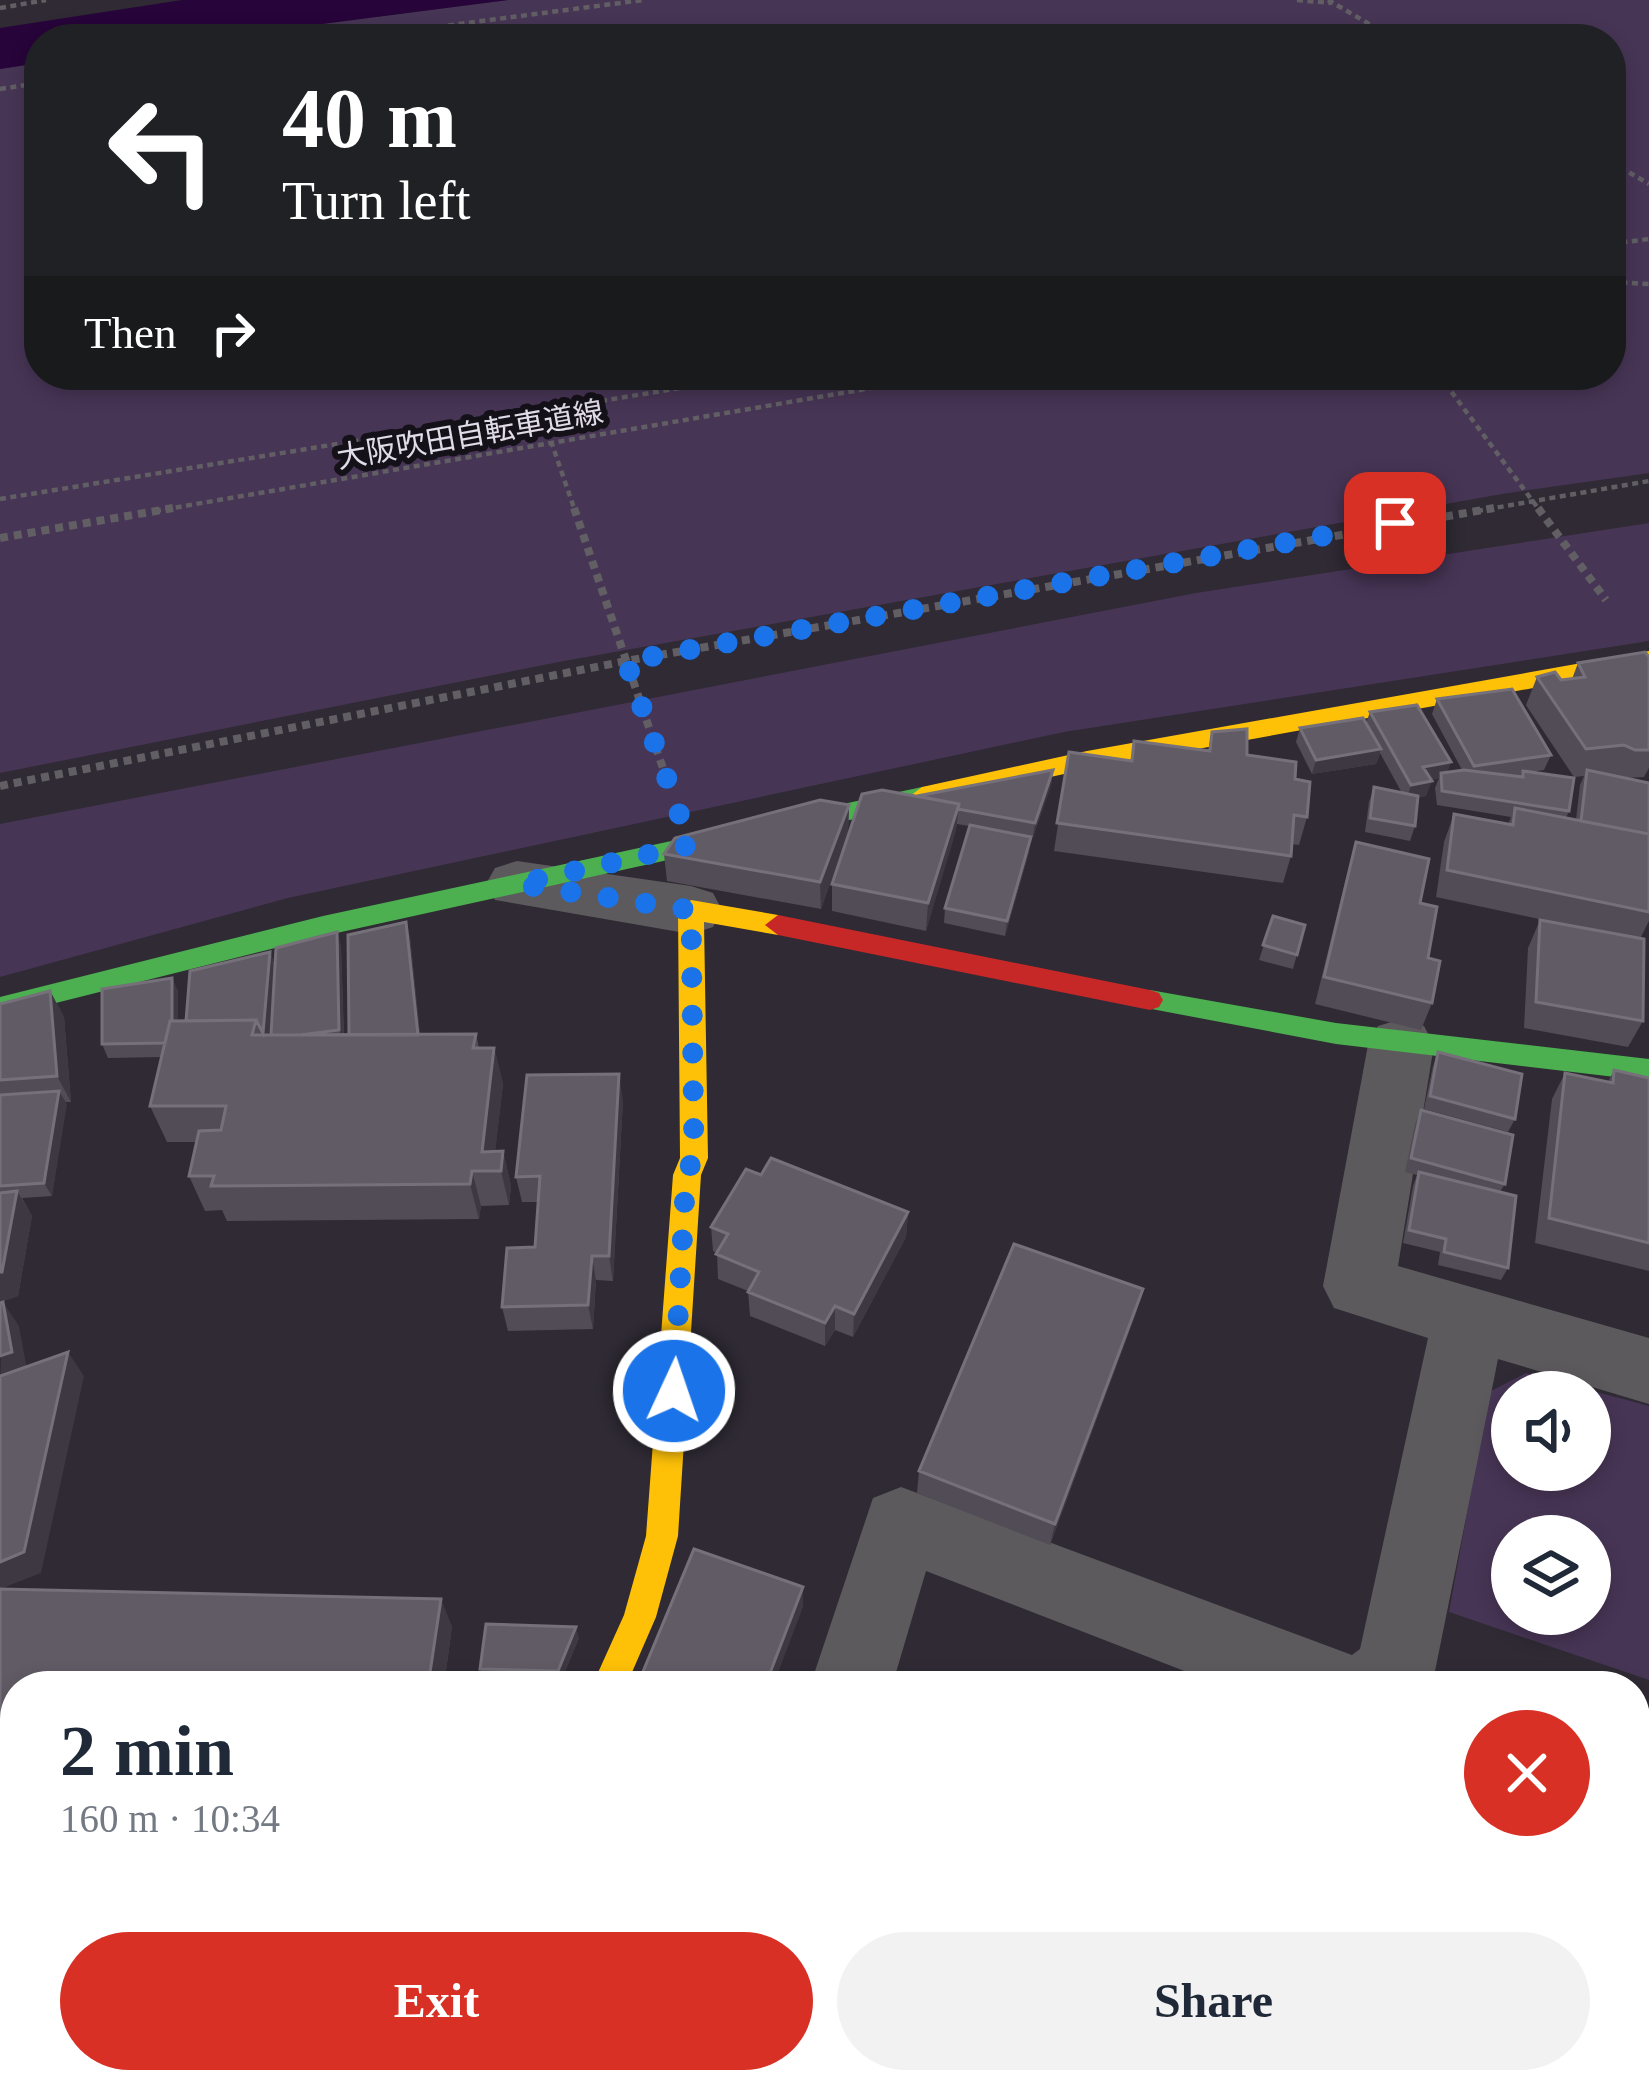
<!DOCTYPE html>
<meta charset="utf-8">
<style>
:root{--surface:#fff;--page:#f2f2f3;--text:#1f2937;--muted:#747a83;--accent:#d93025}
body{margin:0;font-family:"Times New Roman","Noto Sans JP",serif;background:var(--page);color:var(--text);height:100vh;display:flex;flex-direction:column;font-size:45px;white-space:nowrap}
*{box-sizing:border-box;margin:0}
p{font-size:39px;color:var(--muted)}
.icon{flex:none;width:66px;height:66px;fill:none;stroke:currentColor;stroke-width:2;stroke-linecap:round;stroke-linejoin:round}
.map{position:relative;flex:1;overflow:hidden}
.details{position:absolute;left:0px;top:1671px;width:1650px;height:423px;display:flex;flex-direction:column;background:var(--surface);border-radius:48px 48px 0 0;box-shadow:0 6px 18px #0003}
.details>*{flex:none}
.banner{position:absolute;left:24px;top:24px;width:1602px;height:366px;border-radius:48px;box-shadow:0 6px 18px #0003;background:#202124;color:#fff;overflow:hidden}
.controls{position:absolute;left:1491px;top:1371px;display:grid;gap:24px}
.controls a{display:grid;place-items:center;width:120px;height:120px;border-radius:50%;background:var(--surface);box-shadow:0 6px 18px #0003;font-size:60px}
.pin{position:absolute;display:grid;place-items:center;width:102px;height:102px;color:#fff;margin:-51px;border-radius:24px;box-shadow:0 6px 18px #0006}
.me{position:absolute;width:132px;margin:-66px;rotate:3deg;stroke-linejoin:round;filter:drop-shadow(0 0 9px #0008)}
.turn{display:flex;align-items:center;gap:42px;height:252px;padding:0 60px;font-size:54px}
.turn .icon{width:156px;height:156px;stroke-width:2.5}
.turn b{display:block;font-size:84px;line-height:102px}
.then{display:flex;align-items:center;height:114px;padding:0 60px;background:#0003;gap:24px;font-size:45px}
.round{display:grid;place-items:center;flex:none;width:126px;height:126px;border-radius:63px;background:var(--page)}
.overview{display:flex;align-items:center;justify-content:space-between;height:204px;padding:0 60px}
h1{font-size:72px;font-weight:700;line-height:90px}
.cta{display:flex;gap:24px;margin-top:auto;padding:24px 60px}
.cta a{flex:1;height:138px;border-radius:72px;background:var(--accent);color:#fff;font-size:48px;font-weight:700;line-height:138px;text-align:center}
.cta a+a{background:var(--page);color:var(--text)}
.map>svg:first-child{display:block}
.green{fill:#473555;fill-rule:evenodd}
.water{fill:#27043a}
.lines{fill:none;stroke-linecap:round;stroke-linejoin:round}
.path-far1{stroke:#615f63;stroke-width:4.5;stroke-dasharray:6 4.5;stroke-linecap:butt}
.path{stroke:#615f63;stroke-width:8;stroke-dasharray:8 6;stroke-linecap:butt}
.street{fill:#5d5a5e;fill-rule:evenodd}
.fast{fill:#4caf50;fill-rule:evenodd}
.slow{fill:#ffc107;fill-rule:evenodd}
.jam{fill:#c62828;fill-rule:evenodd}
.wall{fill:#514c55;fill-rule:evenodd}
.shaded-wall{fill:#3d3841}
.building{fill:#615b65;stroke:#757079;stroke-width:3}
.route{stroke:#1a73e8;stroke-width:21;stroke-dasharray:0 37.8}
.labels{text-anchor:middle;stroke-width:12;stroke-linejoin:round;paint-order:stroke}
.far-street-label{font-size:30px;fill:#e2dce8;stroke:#151119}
</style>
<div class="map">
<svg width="1649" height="2093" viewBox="0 0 1649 2093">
<rect width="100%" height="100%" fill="#2f2a34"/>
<!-- green -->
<path class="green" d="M508,0H1649V473L1502,494L564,661L0,773V69L39,63V375H1611V39H205Z
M1649,523V641L1064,732L288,898L0,977V824L1196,593Z
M1526,1373L1649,1406V1680L1449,1612L1489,1392ZM1512,1392H1590V1470H1512ZM1512,1536H1590V1614H1512Z"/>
<!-- water -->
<path class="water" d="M182,0H508L205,39H39V63L0,69V28Z"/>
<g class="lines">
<!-- path-far1 -->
<path class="path-far1" d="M1297,0L1331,3
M1328,0L1395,39
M0,8L46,0
M344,39L643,0
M0,89L39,83
M1611,162L1649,184
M1611,244L1649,239
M1611,282L1649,284
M1439,375L1540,511
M551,441L575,511
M0,499L760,375
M155,511L947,375
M1477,511L1649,481"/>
<!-- path -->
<path class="path" d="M574,508L667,780
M1538,508L1606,600
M0,538L173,508
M0,786L626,661L1494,508"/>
<!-- street -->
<path class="street" d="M517,861L691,886L713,893L722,910L713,927L691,934L495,900L486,884L495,868Z
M1401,1019L1424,1026L1434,1045L1398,1266L1649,1338V1404L1498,1359L1432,1686H1223L926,1571L892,1686H810L873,1498L901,1487L1352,1655L1360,1649L1428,1338L1334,1308L1323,1286L1368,1045L1378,1026Z
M387,2079H480L474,2093H382Z
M682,2079H774L769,2093H677Z
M1257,2079H1349L1347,2093H1255Z"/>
<!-- fast -->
<path class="fast" d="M922,787L934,796L931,802L323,936L0,1017V997L323,916Z
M1150,990L1336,1023L1649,1059V1081L1336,1044L1141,1007L1137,1000L1141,993Z"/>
<!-- slow -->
<path class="slow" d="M1649,651V667L1087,769L922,805L910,796L922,787L1087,751Z
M691,900L778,915L791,925L778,935L704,922L708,1158L701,1175L678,1536L656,1617L626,1686H592L624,1615L646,1536L673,1175L680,1158L678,910Z"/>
<!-- jam -->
<path class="jam" d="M778,915L1150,990L1159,993L1163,1000L1159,1007L1150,1010L778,935L765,925Z"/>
</g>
<!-- wall -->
<path class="wall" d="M1649,657V768L1644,777L1626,778L1649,783V921L1640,939L1643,1021L1628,1047L1524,1028L1528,948L1540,920L1581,928L1436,897L1444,842L1454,814L1508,825L1511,817L1437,805L1435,788L1439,778L1431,780L1426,796L1418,797L1415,826L1410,841L1365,832L1369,802L1374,787L1402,793L1380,753L1376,764L1312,774L1296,742L1300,728L1366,723L1370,712L1448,772L1462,770L1432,714L1437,699L1551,755L1544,770L1530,772L1569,811L1566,818L1576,820L1580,785L1584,776L1574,777L1526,705L1537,677L1561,680L1572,679L1578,663Z
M1212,732L1247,755L1295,779L1307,817L1299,845L1291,844V856L1283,883L1054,851L1069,752L1131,761L1208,751Z
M1053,770L1051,785L1033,837L1020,835L1029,852L1005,936L944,923L945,908L969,826L957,824L926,931L832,911V884L917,796Z
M849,805L848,833L821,909L667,881L664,854Z
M1356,842L1420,903L1432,1003L1421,1030L1315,1004L1348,870Z
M1273,916L1305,925L1293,969L1259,960Z
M337,932L341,947L344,1035H349L410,937L420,1035L476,1034L479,1048H494L503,1084L495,1151H503L511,1186L509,1205L481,1206L479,1219L227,1221L222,1210L205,1211L189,1176L196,1142H167L150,1106L162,1057L108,1058L102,1044L172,978L178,992V1021H186L270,952L275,966ZM274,975L271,1035H269Z
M50,991L64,1017L71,1102H66L52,1196L22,1198L32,1216L18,1296L0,1302V1004Z
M1438,1052L1515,1119L1508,1132L1424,1109L1433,1066Z
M1614,1070L1649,1078V1271L1535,1243L1552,1099L1565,1073L1608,1082Z
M623,1100L613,1281L596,1280L593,1329L508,1331L502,1307L535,1247L538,1202H522L516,1177Z
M1421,1110L1505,1184L1500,1192L1508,1268L1501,1280L1438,1265L1440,1252L1403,1243L1413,1186L1417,1175L1405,1172L1415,1124Z
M761,1175L908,1212L906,1237L853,1337L835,1330L825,1346L750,1316L748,1291L718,1279L717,1253L713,1251L711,1227Z
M1143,1289L1136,1313L1050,1545L917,1493L919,1471Z
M0,1589L452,1626L444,1686H15V1793L0,1780Z
M579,1638L561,1681L484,1678L480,1669Z
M1649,2052V2093H1632L1633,2079H1635V2059Z
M284,2079H371L367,2093H332Z
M623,2079H675L670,2093H656Z
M1363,2079H1491L1531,2093H1361Z
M1506,2079H1616L1615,2093H1550Z"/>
<!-- shaded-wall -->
<path class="shaded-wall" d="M1381,749L1376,764L1312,774L1316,760Z
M1451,762L1446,777L1441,773L1439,778L1418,782L1423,767Z
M1053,770L1051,785L1033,837L1035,823Z
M1432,781L1426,796L1406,800L1411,785Z
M959,804L956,831L926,931L928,903Z
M849,805L848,833L821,909L820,882Z
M1031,837L1029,852L1005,936L1007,921Z
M406,922L410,937L422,1053L418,1039Z
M337,932L341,947L344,1044L339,1030Z
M270,952L275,966L268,1047L263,1033Z
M172,978L178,992V1056L172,1042Z
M50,991L64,1017L71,1102L57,1076Z
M494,1048L503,1084L493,1171L482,1152Z
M619,1074L623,1100L613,1281L609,1256Z
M59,1091L67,1104L52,1196L44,1183Z
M503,1151L511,1186L509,1205L501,1171Z
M472,1171L481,1206L479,1219L470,1184Z
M17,1191L32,1216L18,1296L0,1302V1272Z
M908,1212L906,1237L853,1337L854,1314Z
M592,1256L596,1280L593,1329L588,1305Z
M1143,1289L1136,1313L1050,1545L1055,1524Z
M3,1302L19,1326L28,1375L0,1385Z
M835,1306V1330L825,1346V1323Z
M68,1352L84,1376L41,1573L0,1589V1562Z
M803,1587V1607L773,1686H765Z
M441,1599L452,1626L444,1686H428Z
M576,1627L579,1638L561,1681L558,1671Z
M15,2010V2061L0,2091V2039Z
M88,2079H112L105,2093H81Z
M189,2079H210L204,2093H182Z
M363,2079H371L367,2093H359Z
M667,2079H675L670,2093H666L664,2088Z"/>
<!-- building -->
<path class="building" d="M1645,652L1649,657V750H1635L1624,745L1586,749L1537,677L1555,672L1561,680L1585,677L1578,663Z
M1512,689L1551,755L1474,766L1437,699Z
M1417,705L1451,762L1423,767L1432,781L1411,785L1370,712Z
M1363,718L1381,749L1316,760L1300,728Z
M1247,729V755L1296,762L1295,779L1310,782L1307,817L1294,815L1291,856L1057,823L1069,752L1132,761L1134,741L1210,751L1212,732Z
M1053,770L1035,823L958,809L959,804L917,796Z
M1464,770L1523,777V771L1574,778L1569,811L1442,791L1441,773Z
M1587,770L1649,783V834L1581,821Z
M1374,787L1418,796L1415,826L1370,818Z
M882,790L959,804L928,903L832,884L862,794Z
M820,800L849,805L820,882L664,854L675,838Z
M1515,808L1649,834V912L1447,870L1454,814L1513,825Z
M970,825L1031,837L1007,921L945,908Z
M1356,842L1429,859L1420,903L1437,907L1428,958L1440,961L1432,1003L1324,977Z
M1273,916L1305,925L1297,955L1263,945Z
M1540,920L1644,939L1643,1021L1536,1002Z
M406,922L418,1035H349L348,935Z
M337,932L339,1030L300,1035H271L276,948Z
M270,952L263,1033L256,1020L186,1021L190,971Z
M172,978V1021H170L165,1043L102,1044V989Z
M50,991L57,1076L0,1080V1004Z
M256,1020L252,1035L476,1034L473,1048H494L482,1152L503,1151L501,1171H472L470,1184L211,1186L214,1176H189L199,1131L221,1130L226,1106H150L170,1021Z
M1438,1052L1522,1074L1515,1119L1430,1096Z
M1614,1070L1649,1078V1243L1549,1218L1565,1073L1613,1083Z
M619,1074L609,1256H592L588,1305L502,1307L507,1248L535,1247L540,1176L516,1177L527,1075Z
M59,1091L44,1183L0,1186V1095Z
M1421,1110L1513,1135L1505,1184L1411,1158Z
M771,1158L908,1212L854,1314L835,1306L825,1323L748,1292L759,1272L716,1254L728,1234L711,1227L746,1169L761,1175Z
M1419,1172L1516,1196L1508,1268L1444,1252L1446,1239L1409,1230Z
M17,1191L2,1272H0V1193Z
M1014,1244L1143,1289L1055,1524L919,1471Z
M3,1302L12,1352L0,1356V1303Z
M68,1352L24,1552L0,1562V1376Z
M694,1549L803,1587L765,1686H637Z
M0,1589L441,1599L428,1686H15V1781H1L7,1759H0Z
M486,1624L576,1627L558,1671L480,1669Z
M0,1892L15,1897V2010L0,2039Z
M15,2022V2079H88L81,2093H0V2050Z
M102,2079H189L182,2093H94Z
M215,2079L250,2093H209Z
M296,2079H363L359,2093H344Z
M485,2079H603L632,2093H497L482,2086Z
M644,2079H667L664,2088Z
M879,2079H1099L1095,2093H875Z
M1370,2079H1491L1531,2093H1369Z
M1559,2079H1616L1615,2093H1603Z"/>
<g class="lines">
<!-- route -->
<path class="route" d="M674,1391L686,1174L694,1158L691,910L517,884L690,845L626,661L1395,523"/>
</g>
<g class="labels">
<!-- far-street labels -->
<g class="far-street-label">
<text transform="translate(470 435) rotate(-10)" y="10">大阪吹田自転車道線</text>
</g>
</g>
</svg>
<div class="controls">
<a><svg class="icon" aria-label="sound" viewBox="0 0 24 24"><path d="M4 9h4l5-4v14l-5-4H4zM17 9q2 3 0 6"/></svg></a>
<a><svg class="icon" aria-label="layers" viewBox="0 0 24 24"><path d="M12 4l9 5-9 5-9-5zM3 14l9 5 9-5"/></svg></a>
</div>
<div class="pin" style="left:1395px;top:523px;background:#d93025"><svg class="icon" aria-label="arrive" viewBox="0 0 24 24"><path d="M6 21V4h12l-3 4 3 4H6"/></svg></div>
<svg class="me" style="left:674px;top:1391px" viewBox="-20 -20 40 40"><circle r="17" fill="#1a73e8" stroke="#fff" stroke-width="3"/><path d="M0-11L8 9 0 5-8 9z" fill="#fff"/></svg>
<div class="banner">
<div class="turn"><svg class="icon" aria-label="left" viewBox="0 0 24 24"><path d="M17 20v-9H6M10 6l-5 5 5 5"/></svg><div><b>40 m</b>Turn left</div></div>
<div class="then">Then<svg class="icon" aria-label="right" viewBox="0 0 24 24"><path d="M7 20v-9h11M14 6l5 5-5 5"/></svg></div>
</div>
<section class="details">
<div class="overview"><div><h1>2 min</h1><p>160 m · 10:34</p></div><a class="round" style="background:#d93025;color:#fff"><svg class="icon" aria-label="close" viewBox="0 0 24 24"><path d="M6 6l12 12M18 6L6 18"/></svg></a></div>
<div class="cta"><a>Exit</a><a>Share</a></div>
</section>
</div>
